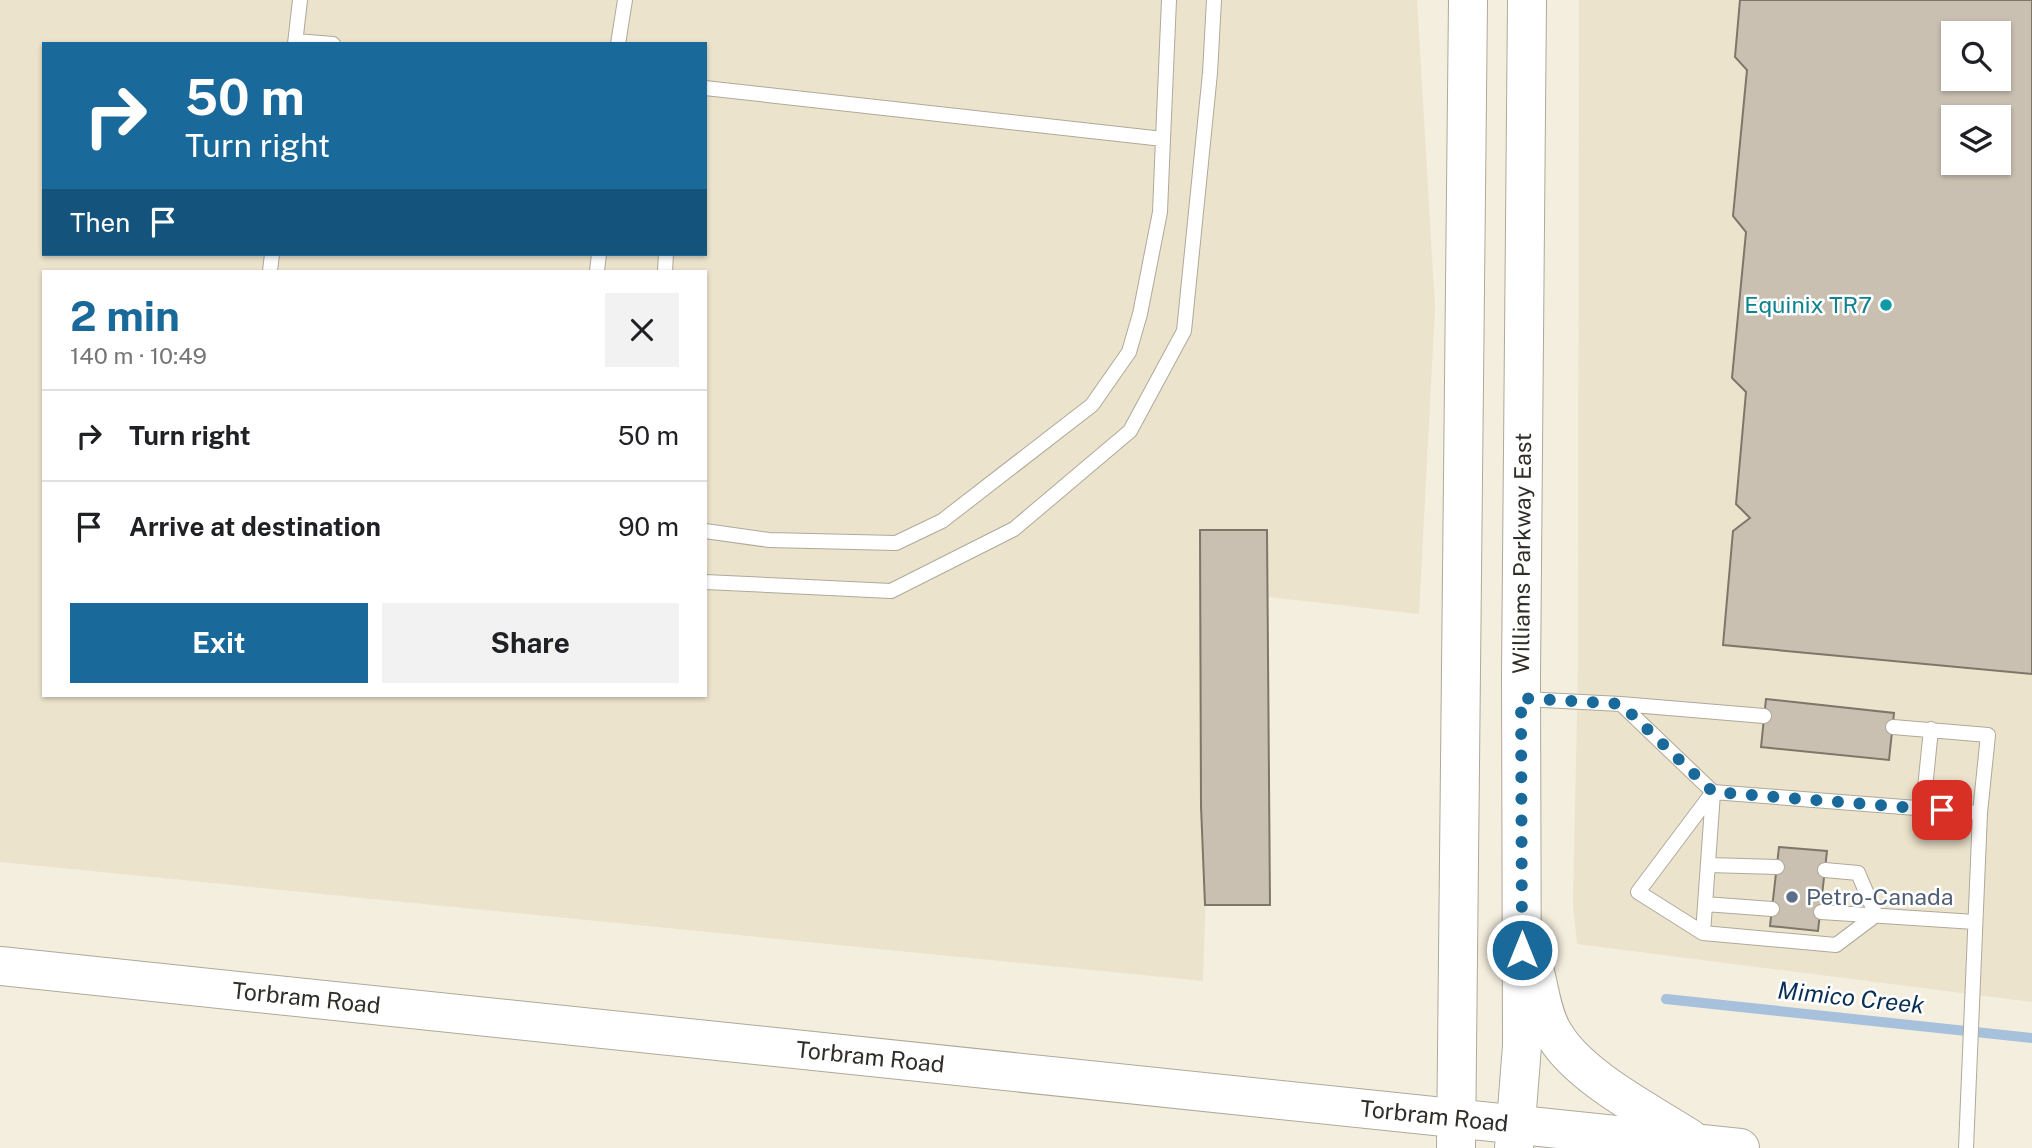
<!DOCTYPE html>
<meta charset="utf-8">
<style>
:root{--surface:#fff;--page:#f2f2f2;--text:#202124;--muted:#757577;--line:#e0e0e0;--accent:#19699b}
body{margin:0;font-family:"Public Sans",sans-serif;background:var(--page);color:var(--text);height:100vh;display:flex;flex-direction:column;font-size:26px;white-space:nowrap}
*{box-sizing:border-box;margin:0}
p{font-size:23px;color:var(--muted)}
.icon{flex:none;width:38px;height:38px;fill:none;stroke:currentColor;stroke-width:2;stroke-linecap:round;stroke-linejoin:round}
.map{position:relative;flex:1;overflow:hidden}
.drawer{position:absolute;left:42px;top:270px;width:665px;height:427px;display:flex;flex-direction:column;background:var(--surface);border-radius:0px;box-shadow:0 2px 5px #0004}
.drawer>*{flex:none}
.top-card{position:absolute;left:42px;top:42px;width:665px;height:214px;border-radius:0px;box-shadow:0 2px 5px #0004;background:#19699b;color:#fff;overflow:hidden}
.controls{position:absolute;left:1941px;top:21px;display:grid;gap:14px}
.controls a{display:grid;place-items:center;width:70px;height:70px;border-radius:0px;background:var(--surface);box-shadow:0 2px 5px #0004;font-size:35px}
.pin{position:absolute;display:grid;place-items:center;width:60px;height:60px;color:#fff;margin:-30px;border-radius:14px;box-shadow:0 4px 10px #0006}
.me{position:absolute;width:77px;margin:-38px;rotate:0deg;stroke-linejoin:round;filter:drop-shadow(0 0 5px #0008)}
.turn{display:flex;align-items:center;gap:24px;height:147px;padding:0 28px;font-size:32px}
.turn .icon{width:91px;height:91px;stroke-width:2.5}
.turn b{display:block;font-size:49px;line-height:60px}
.then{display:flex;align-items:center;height:66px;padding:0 28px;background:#0003;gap:14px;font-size:26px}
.round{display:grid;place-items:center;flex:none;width:74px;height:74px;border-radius:0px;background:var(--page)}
.headline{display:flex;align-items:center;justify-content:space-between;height:119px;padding:0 28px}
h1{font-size:42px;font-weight:700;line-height:52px;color:var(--accent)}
.cta{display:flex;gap:14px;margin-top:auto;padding:14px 28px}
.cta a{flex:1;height:80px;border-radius:0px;background:var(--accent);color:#fff;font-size:28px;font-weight:700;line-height:80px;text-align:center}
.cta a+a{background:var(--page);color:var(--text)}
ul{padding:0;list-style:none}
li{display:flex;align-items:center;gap:21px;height:91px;padding:0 28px;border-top:2px solid var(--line)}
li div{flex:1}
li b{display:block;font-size:26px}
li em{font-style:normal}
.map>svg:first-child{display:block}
.built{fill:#ece3cc;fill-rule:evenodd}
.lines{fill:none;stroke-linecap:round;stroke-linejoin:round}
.stream{stroke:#a7c0dc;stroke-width:10}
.building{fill:#c9c0b2;stroke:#7e7669;stroke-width:2;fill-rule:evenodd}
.service-casing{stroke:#aea99a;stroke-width:16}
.secondary-casing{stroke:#aea99a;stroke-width:40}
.service{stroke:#fff;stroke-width:14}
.secondary{stroke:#fff;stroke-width:38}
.route{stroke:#19699b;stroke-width:12;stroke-dasharray:0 21.6}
.culture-dot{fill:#0f9aa8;stroke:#fff;stroke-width:2.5}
.service-dot{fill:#5c6f8a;stroke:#fff;stroke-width:2.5}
.labels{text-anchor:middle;stroke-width:5;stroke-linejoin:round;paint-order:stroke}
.culture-label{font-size:23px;fill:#0d838f;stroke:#fff;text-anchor:end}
.street-label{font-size:23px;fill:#302e28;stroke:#fff}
.service-label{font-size:23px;fill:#4e5e75;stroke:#fff;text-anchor:start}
.water-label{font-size:24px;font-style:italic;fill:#0a3155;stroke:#fff}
</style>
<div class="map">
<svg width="2032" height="1148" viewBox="0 0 2032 1148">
<rect width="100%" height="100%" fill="#f4eede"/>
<!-- built -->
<path class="built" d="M0,0H1417L1435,308L1419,614L1215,591L1203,981L0,862ZM44,44H705V254H44ZM44,271H705V695H44Z
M1579,0H2032V1002L1577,944L1573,904L1578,667ZM1953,33H1998V79H1953ZM1953,117H1998V163H1953Z"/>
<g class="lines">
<!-- stream -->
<path class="stream" d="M1666,999L2032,1038"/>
</g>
<!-- building -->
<path class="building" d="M1740,0H2032V674L1723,645L1733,531L1750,518L1736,504L1746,392L1732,378L1746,232L1733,216L1747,70L1735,57ZM1953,33H1998V79H1953ZM1953,117H1998V163H1953Z
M1200,530H1267L1270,905H1205L1201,806Z
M1766,699L1894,713L1889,760L1761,747Z
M1779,847L1827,851L1818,931L1770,926Z"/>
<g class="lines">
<!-- service casing -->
<g class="service-casing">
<path id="service" d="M296,41L333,44
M295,44L300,0
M618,44L625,0
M705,88L1163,139L1169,0
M270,271L272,254
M597,271L599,254
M665,271L666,254
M705,531L769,540L896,543L942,521L1092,405L1129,352L1140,314L1160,212L1163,139
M705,582L891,591L1014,529L1130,431L1184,331L1210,73L1214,0
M1523,699L1621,704L1713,792L1980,813L1966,1148
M1621,704L1764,716
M1893,727L1988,735L1980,813
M1713,792L1638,892L1703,933L1836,945L1876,915L1858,873L1825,870
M1923,808L1931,729
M1708,865L1777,867
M1705,904L1772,909
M1821,912L1975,922
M1703,933L1713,793"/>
</g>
<!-- secondary casing -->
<g class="secondary-casing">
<g id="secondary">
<path id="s1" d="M0,966L1740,1148"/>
<path d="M1535,972C1540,992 1543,1017 1554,1034C1578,1076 1647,1111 1689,1138"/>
<path d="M1456,1148L1468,0"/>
<path id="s2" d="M1514,1148L1522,1046L1521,675L1527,0"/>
</g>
</g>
<!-- service -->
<use href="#service" class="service"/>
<!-- secondary -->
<use href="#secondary" class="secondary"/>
</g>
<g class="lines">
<!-- route -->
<path class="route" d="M1522,950L1521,698L1621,704L1713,792L1942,810"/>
</g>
<!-- markers -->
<circle class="culture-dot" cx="1886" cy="305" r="7"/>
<circle class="service-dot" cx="1792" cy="897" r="7"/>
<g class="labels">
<!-- culture labels -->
<g class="culture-label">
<text x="1872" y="313">Equinix TR7</text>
</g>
<!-- street labels -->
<g class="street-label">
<text dy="8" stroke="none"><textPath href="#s2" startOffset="595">Williams Parkway East</textPath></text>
<text dy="8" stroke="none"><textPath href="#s1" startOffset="308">Torbram Road</textPath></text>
<text dy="8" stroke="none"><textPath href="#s1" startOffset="875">Torbram Road</textPath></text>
<text dy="8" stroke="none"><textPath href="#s1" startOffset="1442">Torbram Road</textPath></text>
</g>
<!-- service labels -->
<g class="service-label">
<text x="1806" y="905">Petro-Canada</text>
</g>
<!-- water labels -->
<g class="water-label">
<text transform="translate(1851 998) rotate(6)" y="8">Mimico Creek</text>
</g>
</g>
</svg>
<div class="controls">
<a><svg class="icon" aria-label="search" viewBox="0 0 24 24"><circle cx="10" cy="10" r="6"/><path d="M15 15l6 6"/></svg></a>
<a><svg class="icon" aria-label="layers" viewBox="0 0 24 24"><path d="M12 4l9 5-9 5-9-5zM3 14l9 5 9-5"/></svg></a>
</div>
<div class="pin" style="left:1942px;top:810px;background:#d93025"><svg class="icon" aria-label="arrive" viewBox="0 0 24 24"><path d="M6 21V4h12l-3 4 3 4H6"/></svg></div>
<svg class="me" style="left:1522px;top:950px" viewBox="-20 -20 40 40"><circle r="17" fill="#19699b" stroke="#fff" stroke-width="3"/><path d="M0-11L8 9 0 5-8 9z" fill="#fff"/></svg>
<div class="top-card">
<div class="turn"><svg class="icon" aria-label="right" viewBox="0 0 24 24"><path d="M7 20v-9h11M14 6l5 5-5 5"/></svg><div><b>50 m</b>Turn right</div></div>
<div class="then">Then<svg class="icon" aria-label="arrive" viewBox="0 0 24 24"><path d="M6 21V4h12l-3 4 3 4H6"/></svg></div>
</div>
<section class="drawer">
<div class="headline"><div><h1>2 min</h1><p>140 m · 10:49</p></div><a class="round"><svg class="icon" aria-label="close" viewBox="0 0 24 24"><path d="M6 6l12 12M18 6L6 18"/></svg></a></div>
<ul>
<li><svg class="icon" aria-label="right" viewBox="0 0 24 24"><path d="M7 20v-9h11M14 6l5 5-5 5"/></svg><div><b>Turn right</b></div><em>50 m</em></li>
<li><svg class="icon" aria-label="arrive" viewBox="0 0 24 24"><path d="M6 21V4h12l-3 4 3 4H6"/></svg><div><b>Arrive at destination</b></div><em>90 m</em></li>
</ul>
<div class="cta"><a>Exit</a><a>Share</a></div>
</section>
</div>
